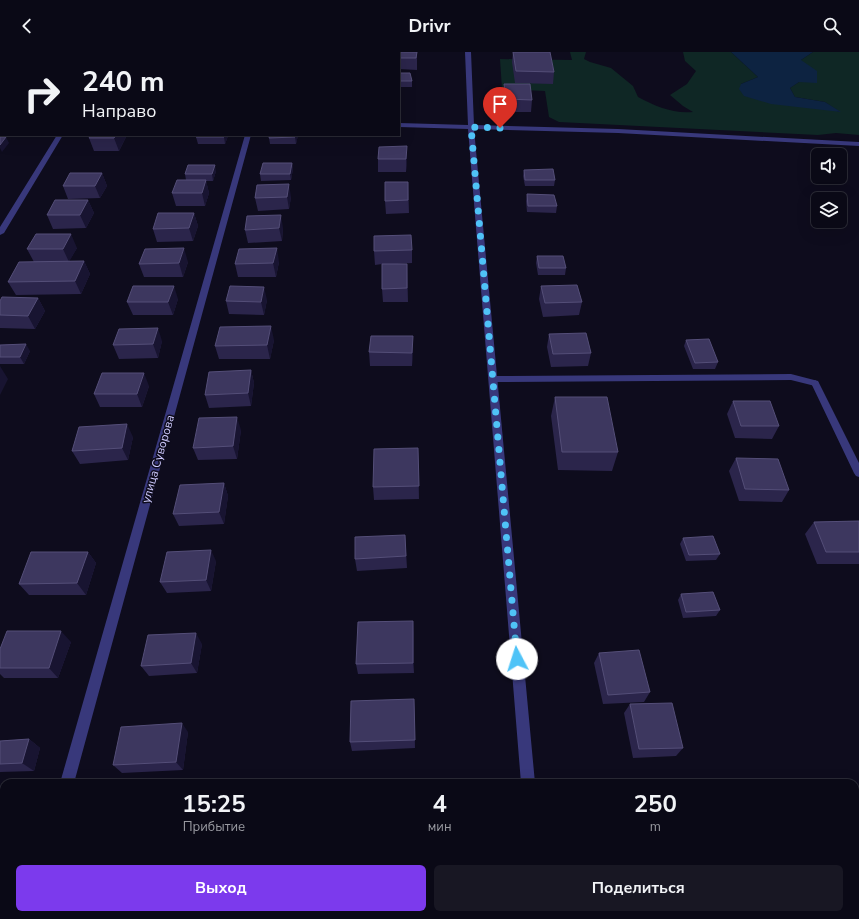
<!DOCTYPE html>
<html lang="ru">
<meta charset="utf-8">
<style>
:root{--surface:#0a0916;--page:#181723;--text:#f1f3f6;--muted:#999aa1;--line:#2a2a35;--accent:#7c3aed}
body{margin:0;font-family:"Nunito Sans",sans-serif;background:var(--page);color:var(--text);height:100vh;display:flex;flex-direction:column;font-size:15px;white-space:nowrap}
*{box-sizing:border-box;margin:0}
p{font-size:13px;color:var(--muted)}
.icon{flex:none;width:22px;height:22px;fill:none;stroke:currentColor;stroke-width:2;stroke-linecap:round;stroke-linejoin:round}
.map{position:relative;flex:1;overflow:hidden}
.drawer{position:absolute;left:0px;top:727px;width:859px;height:140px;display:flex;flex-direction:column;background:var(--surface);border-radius:12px 12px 0 0;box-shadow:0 4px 16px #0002,0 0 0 1px var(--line)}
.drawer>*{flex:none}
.top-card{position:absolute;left:0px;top:0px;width:400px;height:84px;box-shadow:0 4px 16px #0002,0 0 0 1px var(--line);background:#0a0916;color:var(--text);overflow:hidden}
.tools{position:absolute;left:811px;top:96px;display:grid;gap:8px}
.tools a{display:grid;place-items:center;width:36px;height:36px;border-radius:6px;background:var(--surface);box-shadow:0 4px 16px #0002,0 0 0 1px var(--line);font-size:20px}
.pin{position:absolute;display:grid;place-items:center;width:34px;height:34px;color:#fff;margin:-41px -17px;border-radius:50% 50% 50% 0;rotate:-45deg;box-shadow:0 0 4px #0007}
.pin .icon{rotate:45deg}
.me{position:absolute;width:44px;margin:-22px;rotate:355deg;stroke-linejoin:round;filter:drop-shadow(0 0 3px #0008)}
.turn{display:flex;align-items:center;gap:14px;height:84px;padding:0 16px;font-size:18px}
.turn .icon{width:52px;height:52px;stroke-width:2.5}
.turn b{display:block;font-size:28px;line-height:34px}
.eta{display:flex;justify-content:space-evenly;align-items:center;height:68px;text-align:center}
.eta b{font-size:24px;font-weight:700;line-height:28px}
.primary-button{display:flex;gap:8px;margin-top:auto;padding:8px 16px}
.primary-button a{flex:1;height:46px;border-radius:6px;background:var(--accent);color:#fff;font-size:16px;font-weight:700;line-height:46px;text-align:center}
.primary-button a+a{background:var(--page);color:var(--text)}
header{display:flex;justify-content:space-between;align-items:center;height:52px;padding:0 16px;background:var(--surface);font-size:18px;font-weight:700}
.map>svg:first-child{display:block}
.green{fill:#0f2725}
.water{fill:#0d2341}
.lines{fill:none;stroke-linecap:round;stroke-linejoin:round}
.service{fill:#38387b;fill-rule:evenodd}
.minor{fill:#38387b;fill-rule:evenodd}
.tertiary{fill:#38387b;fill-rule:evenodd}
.wall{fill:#2b254b}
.shaded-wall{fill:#181431}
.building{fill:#3d375f;stroke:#544e78}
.route{stroke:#4fc3f7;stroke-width:7;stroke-dasharray:0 12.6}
.labels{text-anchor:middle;stroke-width:3;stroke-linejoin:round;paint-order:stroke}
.street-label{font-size:12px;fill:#cecafe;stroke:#0e0c1d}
</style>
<header><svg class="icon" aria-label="back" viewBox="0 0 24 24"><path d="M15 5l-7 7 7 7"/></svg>Drivr<svg class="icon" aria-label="search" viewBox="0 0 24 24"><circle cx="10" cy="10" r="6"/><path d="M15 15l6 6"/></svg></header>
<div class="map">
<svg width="859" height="867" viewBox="0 0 859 867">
<rect width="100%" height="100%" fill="#0e0c1d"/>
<!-- green -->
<path class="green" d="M570,0H586L584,7L590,10L611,16L633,34L638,45C655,54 673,62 693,60L683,54L670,43L687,32L696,19L685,9L683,0H731L758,25L741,32L840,60L825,50L795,45L790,36L799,30L801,8L813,0H859V83L836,81L818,83L559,70L549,65L545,39L502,37L500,7L572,8Z"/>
<!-- water -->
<path class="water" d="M731,0H813L801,8L817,19V31L799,30L790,36L795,45L825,50L841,60L771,52L744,44L739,37L741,32L758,25Z"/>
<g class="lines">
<!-- service -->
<path class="service" d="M791,322L818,329L819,331L815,334L791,328L493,330L489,327L493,324Z"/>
<!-- minor -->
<path class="minor" d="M268,0H274V1H268Z
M465,0H471L474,73L618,77L859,90V94L618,81L474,77L535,731H521L468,77L399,75V71L468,73Z
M0,59H1V63H0Z
M245,83H251L74,731H60Z
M815,328L819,331L859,411V425L856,424L854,421L811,331Z
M23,863H37L36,867H22Z
M533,863H547V867H533Z"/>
<!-- tertiary -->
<path class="tertiary" d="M107,0H113V1H107Z
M57,83H63L4,181L0,183V175Z"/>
</g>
<!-- wall -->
<path class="wall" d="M221,0H255V1H221Z
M384,0H417V18L399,17V1Z
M513,0L554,20L553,32L515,31L512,10Z
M399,21L412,29V35H399Z
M504,32L532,48L531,60H505L504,44Z
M127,83L119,99H94L89,86Z
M197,83H227L228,84L225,92H198L196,85Z
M270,83H298L296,92H270L269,86Z
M378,107H407L406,120H378Z
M292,111L293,117L291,128L261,129L260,122Z
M524,118L555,128L554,134H525L523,124Z
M216,119L213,129H206L209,141L205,154H176L172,141L186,128L185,122Z
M102,121L107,134L100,146L68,147L63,134Z
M408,130L409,161L386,162L385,149Z
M257,133L291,145L289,157L258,159L255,146Z
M527,142L557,154L556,161L527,160L526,149Z
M88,148L94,161L86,176L53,177L47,163Z
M194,161L198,174L193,189L157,190L153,177Z
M283,176L282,189L248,191L245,178Z
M77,196L69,209H84L90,222L81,242L16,243L8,230L34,210L27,197Z
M412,198V211L397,212H407L408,250H383L382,237V212L375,213L374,199Z
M537,204L566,216L565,223H538L536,211Z
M188,210L183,225H144L139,212Z
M279,210L276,225H238L235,212Z
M541,234L582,250L579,263L543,265L539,247Z
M38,246L45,259L35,277L0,276V249Z
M178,247L173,263H133L127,250Z
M267,248L264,263L229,262L226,249Z
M549,282L591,301L588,314L551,315L547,295Z
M274,288L270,307H219L215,294Z
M686,288L718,310L715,317H693L684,294Z
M162,289L158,306L119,307L113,293Z
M0,293L30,299L24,312H0Z
M413,298L412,314H370L369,300Z
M251,318L254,331L251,354L209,356L205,343Z
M149,334L142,355H100L94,342Z
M555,345L618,400L612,419L558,418L551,364Z
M733,349L779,374L772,387L735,386L727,362Z
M241,378L237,407L198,408L193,396Z
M133,385L128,408L80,412L72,399Z
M418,396L419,447L374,448L373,435Z
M736,406L789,438L782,450L739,449L729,419Z
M224,431L228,444L224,472L179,474L173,462Z
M859,469V512H817L805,482L814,470Z
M405,483L407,516L357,519L355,507Z
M683,486L720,502L716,508L686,509L680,492Z
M88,500L96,511L86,543H29L19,532Z
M216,509L211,539L167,541L160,530Z
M681,542L720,558L716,564L683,566L678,548Z
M414,580V621L358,622L356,612Z
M71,590L58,626H4L0,622V597Z
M202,592L197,621L149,624L141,614Z
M599,601L650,640L644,650L603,652L594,611Z
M414,647L415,696L352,699L350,690Z
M630,652L683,696L676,704L633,706L624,661Z
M188,680L183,718L122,721L113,713Z
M29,687L40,696L34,719L0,720V689Z"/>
<!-- shaded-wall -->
<path class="shaded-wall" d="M29,0H34L35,1H28Z
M116,83H127L119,99L114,86Z
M224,83H227L228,84L225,92L224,85Z
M296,83H298L296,92L295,85Z
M6,85L9,91L2,100L0,96V93Z
M407,94V107L406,120V107Z
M292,111L293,117L291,128L290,122Z
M215,113L216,119L213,129L212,122Z
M102,121L107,134L100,146L95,134Z
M206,128L209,141L205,154L202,141Z
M289,132L291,145L289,157L287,145Z
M88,148L94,161L86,176L80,163Z
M194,161L198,174L193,189L189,176Z
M281,163L283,176L282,189L279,176Z
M71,182L77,196L69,210L63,197Z
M184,196L188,210L183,225L179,211Z
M277,196L279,210L276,225L273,211Z
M84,209L90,222L81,242L75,229Z
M174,234L178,247L173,263L168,250Z
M264,235L267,248L264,263L261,250Z
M38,246L45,259L35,277L28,264Z
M271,274L274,288L270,307L267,293Z
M158,276L162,289L158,306L153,292Z
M413,284V298L412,314V301Z
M26,292L30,299L24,312L20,305Z
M0,314L8,327L0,343Z
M251,318L254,331L251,354L248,341Z
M144,321L149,334L142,355L137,342Z
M237,365L241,378L237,407L233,394Z
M127,372L133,385L128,408L122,396Z
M224,431L228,444L224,472L219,460Z
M211,498L216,509L211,539L206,528Z
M88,500L96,511L86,543L77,531Z
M413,569L414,580V621L413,611Z
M61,579L71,590L58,626L49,616Z
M196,581L202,592L197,621L191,611Z
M182,671L188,680L183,718L176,710Z
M29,687L40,696L34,719L22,711Z
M0,770L4,772V807L0,822Z"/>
<!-- building -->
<path class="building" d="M6,0H29L28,1H5Z
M144,0H169L168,1H143Z
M291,0H316V1H291Z
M384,0H417L416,6H399V1H384Z
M513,0H550L554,20L516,19Z
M399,21H410L412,29H399Z
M504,32H530L532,48L506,47Z
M91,83H116L114,86H89Z
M197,83H224V85H196Z
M270,83H296L295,85L269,86Z
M0,85H6L0,93Z
M407,94L406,107H378L379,95Z
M263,111H292L290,122H260Z
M188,113H215L212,122H185Z
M553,117L555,128H525L524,118Z
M70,121H102L95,134H63Z
M177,128H206L202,141H172Z
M385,130H408V148L385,149Z
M289,132L287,145L255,146L257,133Z
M527,142L554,143L557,154H528Z
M55,148H88L80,163H47Z
M158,161H194L189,176L153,177Z
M281,163L279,176L245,178L247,164Z
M36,182H71L63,197H27Z
M411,183L412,198L374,199V184Z
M184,196L179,211L139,212L145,197Z
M277,196L273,211L235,212L239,197Z
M537,204H563L566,216H539Z
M84,209L75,229L8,230L19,210Z
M382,212H407V236L382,237Z
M577,233L582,250L545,251L541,234Z
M133,234H174L168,250H127Z
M230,234L264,235L261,250L226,249Z
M2,245L38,246L28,264L0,263V249Z
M271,274L267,293L215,294L220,275Z
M158,276L153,292L113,293L119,277Z
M586,281L591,301L553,302L549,282Z
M371,284H413L412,301L369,300Z
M709,287L718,310L695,311L686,288Z
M26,292L20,305H0V293Z
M251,318L248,341L205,343L209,320Z
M102,321H144L137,342H94Z
M555,345H607L618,400H562Z
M733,349H770L779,374H741Z
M237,365L233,394L193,396L199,366Z
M127,372L122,396L72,399L79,375Z
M418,396L419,434L373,435L374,397Z
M736,406L778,407L789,438L745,437Z
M224,431L219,460L173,462L180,433Z
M859,469V500H826L814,470Z
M405,483L406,504L355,507V485Z
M713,484L720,502L689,503L683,486Z
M211,498L206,528L160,530L167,500Z
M31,500H88L77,531L19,532Z
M713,540L720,558L686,560L681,542Z
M413,569V611L356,612L358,570Z
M7,579H61L49,616H0V597Z
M196,581L191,611L141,614L148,583Z
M639,598L650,640L608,643L599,601Z
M414,647L415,688L350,690L351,649Z
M672,651L683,696L639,697L630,652Z
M182,671L176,710L113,713L121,675Z
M29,687L22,711L0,712V689Z"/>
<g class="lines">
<!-- route -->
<path class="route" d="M500,76L471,75L517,607"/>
</g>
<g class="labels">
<!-- street labels -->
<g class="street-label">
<text transform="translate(158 407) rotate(-74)" y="4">улица Суворова</text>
</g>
</g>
</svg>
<div class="tools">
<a><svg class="icon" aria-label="sound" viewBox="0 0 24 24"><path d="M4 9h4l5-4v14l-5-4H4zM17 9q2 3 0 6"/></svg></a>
<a><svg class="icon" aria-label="layers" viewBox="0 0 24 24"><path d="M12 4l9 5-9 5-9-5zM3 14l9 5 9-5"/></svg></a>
</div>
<div class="pin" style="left:500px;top:76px;background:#d93025"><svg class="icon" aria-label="arrive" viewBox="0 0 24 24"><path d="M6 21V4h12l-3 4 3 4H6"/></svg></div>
<svg class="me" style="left:517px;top:607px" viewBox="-20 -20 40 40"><circle r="19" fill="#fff"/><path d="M0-13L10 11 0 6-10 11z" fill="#4fc3f7"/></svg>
<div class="top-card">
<div class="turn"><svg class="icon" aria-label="right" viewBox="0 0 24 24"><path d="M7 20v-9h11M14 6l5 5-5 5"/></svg><div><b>240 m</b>Направо</div></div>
</div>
<section class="drawer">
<div class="eta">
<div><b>15:25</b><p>Прибытие</p></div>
<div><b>4</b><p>мин</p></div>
<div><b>250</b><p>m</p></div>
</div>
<div class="primary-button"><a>Выход</a><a>Поделиться</a></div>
</section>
</div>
